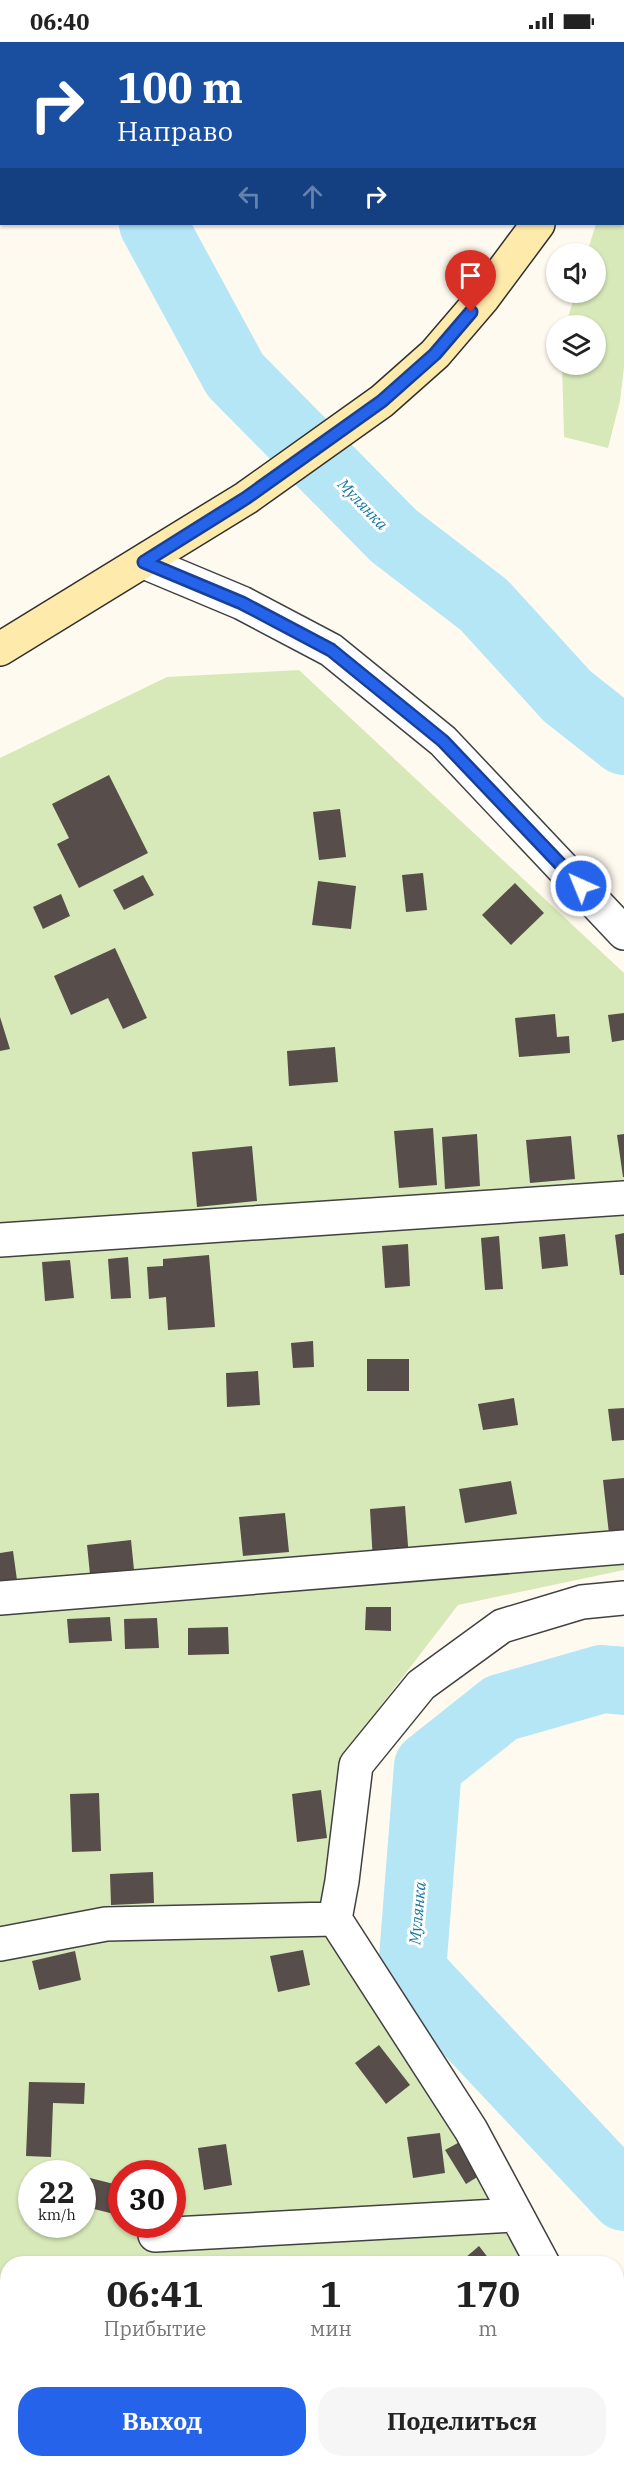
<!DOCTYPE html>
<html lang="ru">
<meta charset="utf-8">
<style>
:root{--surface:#fff;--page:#f6f6f6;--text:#222;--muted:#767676;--accent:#2563eb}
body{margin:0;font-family:"IBM Plex Serif",serif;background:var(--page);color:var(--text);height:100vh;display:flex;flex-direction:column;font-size:22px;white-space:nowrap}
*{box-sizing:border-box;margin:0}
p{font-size:20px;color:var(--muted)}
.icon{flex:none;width:33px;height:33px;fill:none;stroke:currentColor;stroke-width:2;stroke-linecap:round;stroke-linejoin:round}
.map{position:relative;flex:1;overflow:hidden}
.sheet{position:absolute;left:0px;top:2214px;width:624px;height:212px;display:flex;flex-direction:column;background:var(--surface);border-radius:24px 24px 0 0;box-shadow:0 2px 4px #0004}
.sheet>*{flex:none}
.banner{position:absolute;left:0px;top:0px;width:624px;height:183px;box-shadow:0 2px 4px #0004;background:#1a4fa0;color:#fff;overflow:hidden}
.tools{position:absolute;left:546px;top:201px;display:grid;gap:12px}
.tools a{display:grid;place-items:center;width:60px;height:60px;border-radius:50%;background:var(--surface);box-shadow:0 2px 4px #0004;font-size:30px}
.speed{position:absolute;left:18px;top:2118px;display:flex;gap:12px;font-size:30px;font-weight:700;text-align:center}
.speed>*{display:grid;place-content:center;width:78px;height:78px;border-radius:50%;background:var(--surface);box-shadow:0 2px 4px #0004;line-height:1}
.speed small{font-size:15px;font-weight:400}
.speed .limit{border:9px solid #d22;background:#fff;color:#111}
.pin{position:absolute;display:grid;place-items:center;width:51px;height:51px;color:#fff;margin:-62px -26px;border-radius:50% 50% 50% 0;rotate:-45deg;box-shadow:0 0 6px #0007}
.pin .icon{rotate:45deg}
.me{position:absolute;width:66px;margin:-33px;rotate:316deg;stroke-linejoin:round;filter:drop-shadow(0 0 4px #0008)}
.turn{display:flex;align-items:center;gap:21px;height:126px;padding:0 18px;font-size:27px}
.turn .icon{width:78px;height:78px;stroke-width:2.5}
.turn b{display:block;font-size:42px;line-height:51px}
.lanes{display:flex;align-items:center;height:57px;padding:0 18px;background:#0003;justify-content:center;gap:30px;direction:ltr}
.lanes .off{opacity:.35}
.eta{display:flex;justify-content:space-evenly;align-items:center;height:102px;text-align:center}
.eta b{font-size:36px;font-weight:700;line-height:42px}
.primary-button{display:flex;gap:12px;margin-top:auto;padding:12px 18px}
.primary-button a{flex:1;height:69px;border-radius:24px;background:var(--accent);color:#fff;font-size:24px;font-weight:700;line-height:69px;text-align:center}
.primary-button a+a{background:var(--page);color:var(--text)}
.status{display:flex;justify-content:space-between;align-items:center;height:42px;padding:0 30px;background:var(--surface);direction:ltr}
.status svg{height:16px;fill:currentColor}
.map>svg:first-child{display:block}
.green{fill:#d8e9b9;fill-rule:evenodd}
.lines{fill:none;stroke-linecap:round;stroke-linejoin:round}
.river{stroke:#b4e6f6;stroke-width:68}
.building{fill:#574d4a}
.street-casing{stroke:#414141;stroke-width:36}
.secondary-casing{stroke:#303030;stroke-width:36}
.street{stroke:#fff;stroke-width:33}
.secondary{stroke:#feeaab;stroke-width:33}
.route-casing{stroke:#184099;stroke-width:15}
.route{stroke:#2563eb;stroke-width:10}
.labels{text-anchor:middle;stroke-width:6;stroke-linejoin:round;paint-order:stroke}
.water-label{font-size:16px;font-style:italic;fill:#18769f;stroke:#fff}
</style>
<div class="status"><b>06:40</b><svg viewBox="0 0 49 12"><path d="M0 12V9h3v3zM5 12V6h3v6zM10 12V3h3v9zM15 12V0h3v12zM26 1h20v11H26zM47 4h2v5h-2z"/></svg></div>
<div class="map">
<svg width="624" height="2425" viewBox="0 0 624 2425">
<rect width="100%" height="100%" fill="#fffaef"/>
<!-- green -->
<path class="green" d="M485,0H579L484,1Z
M624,90V325L620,359L608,406L564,395L562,323L596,322V284L566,283L575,251L596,250V212L587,211L596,182H622Z
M299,628L624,931V1528L458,1563L366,1683L343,1901L547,2221L8,2222V2418H616L617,2390L624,2412V2425H0V716L167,635ZM32,2132H82V2182H32ZM122,2132H172V2182H122Z"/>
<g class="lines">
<!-- river -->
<path class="river" d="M54,0L55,2
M153,182L235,333L394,494L484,563L567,654L624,699
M624,1639L602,1637L501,1666L428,1724L412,1929L624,2155"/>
</g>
<!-- building -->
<path class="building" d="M109,733L148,811L79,846L57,802L69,796L52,762Z
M340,767L346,815L319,818L313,770Z
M423,831L427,868L406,870L402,833Z
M143,833L154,853L124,868L113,848Z
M318,839L356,844L351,887L312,883Z
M515,841L544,871L511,903L482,873Z
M61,852L70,874L43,887L33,865Z
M115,906L147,976L123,987L108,956L71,973L54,934Z
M624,971V998L612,1000L608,973Z
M555,972L557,995L569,994L570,1011L519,1015L515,976Z
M0,975L10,1007L0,1009Z
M335,1005L338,1040L289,1044L287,1009Z
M433,1086L437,1143L399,1146L394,1089Z
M477,1092L480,1144L445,1147L442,1095Z
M624,1092V1135H623L617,1093Z
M571,1094L575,1137L530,1141L526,1098Z
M252,1104L257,1159L197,1165L192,1110Z
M624,1191V1233H620L615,1193Z
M565,1192L568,1224L542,1227L539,1195Z
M499,1194L503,1247L485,1248L481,1196Z
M408,1202L410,1244L385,1246L382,1204Z
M209,1213L215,1285L168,1288L166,1255L149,1257L147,1225L163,1224V1217Z
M128,1215L131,1256L111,1257L108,1217Z
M70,1218L74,1256L45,1259L42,1220Z
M313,1299L314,1325L293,1326L291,1301Z
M367,1317H409V1349H367Z
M258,1329L260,1363L227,1365L226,1331Z
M514,1356L518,1383L483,1388L478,1362Z
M624,1366V1398L612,1399L608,1367Z
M624,1436V1490L609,1492L603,1438Z
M511,1439L517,1472L465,1481L459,1447Z
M405,1464L409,1517L373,1520L370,1467Z
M285,1471L289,1510L243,1514L239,1475Z
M131,1498L134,1528L90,1532L87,1503Z
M13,1509L17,1538L0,1540V1511Z
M366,1565H391V1589L365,1588Z
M110,1575L112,1599L69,1601L67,1577Z
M157,1576L159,1606L125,1607L124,1577Z
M228,1585L229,1612L188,1613V1586Z
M321,1748L327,1796L297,1800L292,1752Z
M99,1751L101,1809L72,1810L70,1752Z
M153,1830L154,1861L111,1863L110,1832Z
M303,1908L310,1943L278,1950L270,1914Z
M75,1909L81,1938L39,1948L32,1919Z
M379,2003L410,2043L386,2062L355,2021Z
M29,2040L85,2041L84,2062L53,2061L51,2115L26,2114Z
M440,2091L445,2131L413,2136L407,2095Z
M467,2096L487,2129L466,2142L445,2108Z
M226,2102L232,2143L204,2148L198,2106Z
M82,2134L122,2144V2174L82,2164Z
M479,2204L493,2222H458Z
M369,2214L370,2222H332V2217Z
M242,2418H270V2425H242Z
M398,2418H446V2425H398Z"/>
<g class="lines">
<!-- street casing -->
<g class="street-casing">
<path id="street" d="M144,520L242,561L331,608L443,699L624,891
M0,1198L624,1156
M0,1556L624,1505
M0,1902L106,1882L335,1877
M155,2193L516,2173
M543,2222L471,2088L335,1877L342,1839L356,1723L421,1643L502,1584L582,1560L624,1556
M616,2355L624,2368
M211,2425V2418"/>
</g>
<!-- secondary casing -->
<g class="secondary-casing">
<path id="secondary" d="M622,36L624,33
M0,607L246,456L382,359L435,312L483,256L538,182"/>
</g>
<!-- street -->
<use href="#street" class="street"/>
<!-- secondary -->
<use href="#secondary" class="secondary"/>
</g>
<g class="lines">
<!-- route casing -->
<g class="route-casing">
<path id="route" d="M471,270L435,312L382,359L246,456L144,520L242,561L331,608L443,699L581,844"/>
</g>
<!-- route -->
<use href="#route" class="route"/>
</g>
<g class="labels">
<!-- water labels -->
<g class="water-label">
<text transform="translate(363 462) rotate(46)" y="6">Мулянка</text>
<text transform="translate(417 1871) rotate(-85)" y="6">Мулянка</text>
</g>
</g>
</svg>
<div class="tools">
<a><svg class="icon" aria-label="sound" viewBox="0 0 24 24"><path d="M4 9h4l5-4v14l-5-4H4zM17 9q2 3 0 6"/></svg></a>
<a><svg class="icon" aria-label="layers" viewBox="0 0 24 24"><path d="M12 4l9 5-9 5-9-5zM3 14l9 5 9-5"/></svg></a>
</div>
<div class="speed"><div>22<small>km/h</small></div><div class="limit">30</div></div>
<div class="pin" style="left:471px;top:270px;background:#d93025"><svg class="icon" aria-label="arrive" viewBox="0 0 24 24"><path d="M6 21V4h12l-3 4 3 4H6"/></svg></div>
<svg class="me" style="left:581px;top:844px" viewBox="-20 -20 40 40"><circle r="17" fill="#2563eb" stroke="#fff" stroke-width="3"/><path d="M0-11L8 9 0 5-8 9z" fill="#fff"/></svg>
<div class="banner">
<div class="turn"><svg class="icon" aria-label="right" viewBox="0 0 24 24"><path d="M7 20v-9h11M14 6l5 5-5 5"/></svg><div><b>100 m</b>Направо</div></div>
<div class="lanes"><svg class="icon off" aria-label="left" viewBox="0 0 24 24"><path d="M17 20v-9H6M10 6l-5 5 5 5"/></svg><svg class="icon off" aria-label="ahead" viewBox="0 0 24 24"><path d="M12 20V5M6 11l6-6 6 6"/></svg><svg class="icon" aria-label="right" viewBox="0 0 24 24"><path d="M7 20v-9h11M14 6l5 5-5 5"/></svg></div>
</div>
<section class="sheet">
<div class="eta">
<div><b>06:41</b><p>Прибытие</p></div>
<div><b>1</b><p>мин</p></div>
<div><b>170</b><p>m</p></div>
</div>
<div class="primary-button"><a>Выход</a><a>Поделиться</a></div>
</section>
</div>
